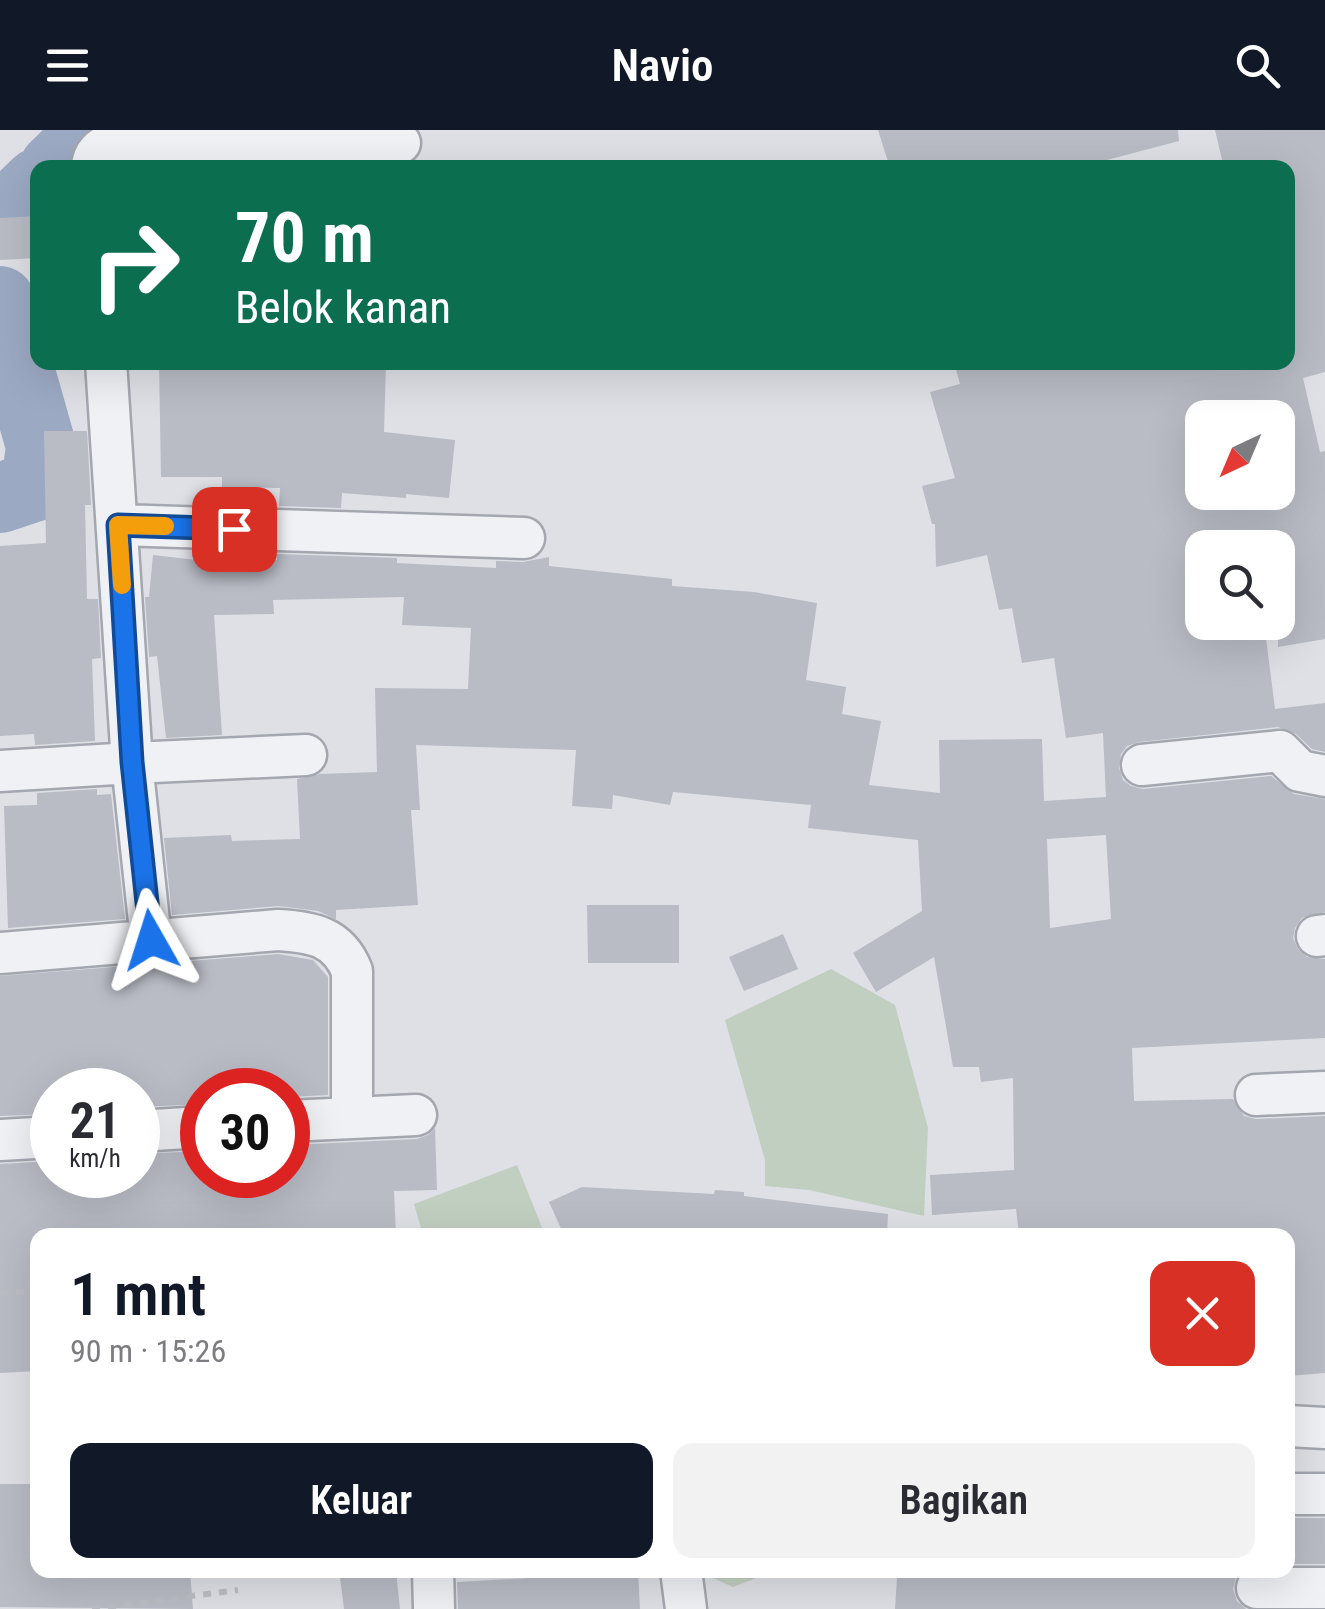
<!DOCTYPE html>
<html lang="id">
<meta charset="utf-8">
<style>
:root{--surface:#fff;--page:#f2f2f3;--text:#2b2b33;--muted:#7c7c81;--accent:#111827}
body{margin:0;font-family:"Roboto Condensed",sans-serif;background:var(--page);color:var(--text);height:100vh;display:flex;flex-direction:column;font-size:38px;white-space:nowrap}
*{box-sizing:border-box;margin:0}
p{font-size:32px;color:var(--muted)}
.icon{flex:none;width:55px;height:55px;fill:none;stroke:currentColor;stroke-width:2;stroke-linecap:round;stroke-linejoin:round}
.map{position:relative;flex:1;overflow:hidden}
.panel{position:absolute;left:30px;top:1098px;width:1265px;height:350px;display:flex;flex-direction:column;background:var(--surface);border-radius:20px;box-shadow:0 10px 40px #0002}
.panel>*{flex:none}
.guide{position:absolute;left:30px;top:30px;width:1265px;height:210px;border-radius:20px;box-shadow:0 10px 40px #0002;background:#0b6e4f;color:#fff;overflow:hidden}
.needle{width:65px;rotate:224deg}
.buttons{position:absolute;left:1185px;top:270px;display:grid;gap:20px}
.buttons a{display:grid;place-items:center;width:110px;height:110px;border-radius:20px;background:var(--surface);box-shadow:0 10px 40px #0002;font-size:50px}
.speed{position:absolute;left:30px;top:938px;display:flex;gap:20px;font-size:50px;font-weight:700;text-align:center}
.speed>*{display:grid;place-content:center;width:130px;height:130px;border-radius:50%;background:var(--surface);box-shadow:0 10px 40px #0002;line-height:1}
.speed small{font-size:25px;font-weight:400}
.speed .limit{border:15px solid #d22;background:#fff;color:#111}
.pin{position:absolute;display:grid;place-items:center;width:85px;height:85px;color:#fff;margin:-42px;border-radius:20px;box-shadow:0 5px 15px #0006}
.me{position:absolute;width:110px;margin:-55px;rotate:354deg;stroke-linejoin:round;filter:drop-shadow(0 0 8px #0008)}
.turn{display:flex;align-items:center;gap:35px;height:210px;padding:0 40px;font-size:45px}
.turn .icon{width:130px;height:130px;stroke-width:2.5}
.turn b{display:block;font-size:70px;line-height:85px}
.round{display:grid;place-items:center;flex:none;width:105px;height:105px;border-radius:20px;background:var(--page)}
.overview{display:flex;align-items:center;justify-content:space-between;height:170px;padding:0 40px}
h1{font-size:60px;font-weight:600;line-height:75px;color:var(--accent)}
.primary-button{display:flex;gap:20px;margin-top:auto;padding:20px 40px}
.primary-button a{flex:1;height:115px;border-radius:20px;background:var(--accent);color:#fff;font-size:40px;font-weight:600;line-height:115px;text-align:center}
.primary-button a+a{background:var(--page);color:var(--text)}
header{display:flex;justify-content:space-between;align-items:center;height:130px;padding:0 40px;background:var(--accent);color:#fff;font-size:45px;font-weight:600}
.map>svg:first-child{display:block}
.green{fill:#c1cfc0}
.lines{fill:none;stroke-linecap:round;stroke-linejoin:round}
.river{stroke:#9ca9c3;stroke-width:70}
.building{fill:#b9bbc5;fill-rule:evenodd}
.street-casing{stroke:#a4a7af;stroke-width:45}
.path{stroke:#bcbec5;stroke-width:6;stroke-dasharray:8 8;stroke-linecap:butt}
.street{stroke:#f0f1f5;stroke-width:40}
.route-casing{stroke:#114b97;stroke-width:25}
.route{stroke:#1a73e8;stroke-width:18}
.slow{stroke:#f59e0b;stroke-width:18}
</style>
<header><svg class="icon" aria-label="menu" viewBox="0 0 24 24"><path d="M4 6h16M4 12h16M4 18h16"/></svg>Navio<svg class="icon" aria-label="search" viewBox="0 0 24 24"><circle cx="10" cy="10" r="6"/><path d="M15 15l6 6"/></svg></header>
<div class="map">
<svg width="1325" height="1479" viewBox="0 0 1325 1479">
<rect width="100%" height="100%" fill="#dee0e6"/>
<!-- green -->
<path class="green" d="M831,839L895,875L928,998L924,1086L809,1060L765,1056V1030L725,890Z
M517,1035L545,1105H423L414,1074Z
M695,1440H777L733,1457Z"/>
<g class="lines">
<!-- river -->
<path class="river" d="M54,38L93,0
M0,82L16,74L38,53
M0,171L41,316L36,356L0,368"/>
</g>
<!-- building -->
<path class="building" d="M878,0H1178L1179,11L1103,31L1104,38H890Z
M1215,0H1325V242L1303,248L1320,322L1325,321V509L1278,517V418H1202V492H1264L1275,579L1325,573V622L1312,619L1296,604L1278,597L1139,612L1127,616L1121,624L1119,638L1123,650L1131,656L1143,659L1271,646L1294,664L1325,669V782L1302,788L1295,798L1293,808L1298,819L1307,827L1325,829V908L1132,918L1134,971L1233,969L1244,986L1256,989L1325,986V1243L1288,1246V1105H1166V1100L1097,1105H1019L1016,1079L932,1085L930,1045L1014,1040L1013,948L981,952L979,937H953L934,827L876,862L853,823L922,781L918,710L808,698L811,675L673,662L670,675L613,665L612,679L572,676L576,620L416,615L420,680H411L418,775L336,780V789L318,781L279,776L172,785L164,708L231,705L232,711L300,709L297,649L320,644L377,642L375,558L468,559L471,498L402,495L404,467L273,470L274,484L214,485L222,605L166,608L157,526L149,527L145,467H149L153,425L205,431L277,430V424L397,428V433L496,438V431L523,432L549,427V436L672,449V456L754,462L817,473L806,550L846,557L842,584L881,591L869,655L940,663L939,610L1042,609L1044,671L1106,667L1103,603L1066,608L1054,528L1022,533L1012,478L999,480L987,425L936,437L935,394H932L922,356L955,348L930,262L960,254L954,232H1288V38H1224ZM1202,288H1278V362H1202ZM1106,705L1111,789L1050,798L1047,709Z
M38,86V128L0,130V88Z
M159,232L386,235L384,302L455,310L449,368L406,364V368L342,363L341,378L279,376L280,358L222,357V347H161Z
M44,301H87L91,375H85L87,469H98L101,528L92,529L95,611L35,615L34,604L0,606V416L46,413Z
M97,659V665L111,664L125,789L8,798L4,676L37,675V663Z
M587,775H679V833H588Z
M783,804L798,839L744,861L729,827Z
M278,824L313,830L328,847V965L288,967V960H202V974L138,977V960H52V984L0,986V846Z
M435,998L437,1060L394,1061L396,1105H159L158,1100L38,1105V1241L0,1243V1034L52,1031V1045H138V1024L202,1021V1045H292L290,1015L417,1009L428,1005Z
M582,1057L714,1064L715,1060L744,1062V1066L888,1084L887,1105H564L549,1072Z
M0,1354H38V1440H190L193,1479L0,1477Z
M1288,1388H1325V1434H1288Z
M339,1440H396L400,1479H344Z
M530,1440H638L640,1479H458L457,1452L530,1448Z
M935,1440H1242L1236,1447L1233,1459L1237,1471L1246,1479H895L897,1447L934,1448Z"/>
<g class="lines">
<!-- street casing -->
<g class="street-casing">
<path id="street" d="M92,38C92,24 101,16 114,13L262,11L400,13
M106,232L132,633L306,625
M119,395L524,408
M1142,635L1280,621L1300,641L1325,646
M0,641L132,633L151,810
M1317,806L1325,805
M0,823L278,800C312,802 338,806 352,841V987
M1256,965L1325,962
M288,991L416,985
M138,1001L202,997
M0,1010L52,1007
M1288,1296L1325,1298
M1288,1364H1325
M433,1440L434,1479
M681,1440L686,1479
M1257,1458H1325"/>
</g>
<!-- path -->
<path class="path" d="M0,1163L38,1161
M92,1479L238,1460"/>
<!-- street -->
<use href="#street" class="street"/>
</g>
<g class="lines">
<!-- route casing -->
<g class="route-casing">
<path id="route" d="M151,810L132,632L118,395L234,399"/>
</g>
<!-- route -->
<use href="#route" class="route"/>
<!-- slow -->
<path class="slow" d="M122,455L118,395L165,396"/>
</g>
</svg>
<div class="buttons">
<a><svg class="needle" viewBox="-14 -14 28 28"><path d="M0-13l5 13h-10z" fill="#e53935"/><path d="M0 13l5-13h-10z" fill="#7c7c81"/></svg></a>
<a><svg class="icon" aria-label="search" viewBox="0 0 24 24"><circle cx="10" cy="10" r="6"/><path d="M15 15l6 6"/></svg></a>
</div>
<div class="speed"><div>21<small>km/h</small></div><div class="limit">30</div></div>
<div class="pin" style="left:234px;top:399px;background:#d93025"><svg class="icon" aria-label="arrive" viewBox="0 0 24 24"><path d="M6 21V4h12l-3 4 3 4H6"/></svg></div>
<svg class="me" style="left:151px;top:810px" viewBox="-20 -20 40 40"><path d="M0-17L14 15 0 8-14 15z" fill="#1a73e8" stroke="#fff" stroke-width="4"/></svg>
<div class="guide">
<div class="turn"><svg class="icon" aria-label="right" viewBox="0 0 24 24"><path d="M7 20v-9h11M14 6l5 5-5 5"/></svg><div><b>70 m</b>Belok kanan</div></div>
</div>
<section class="panel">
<div class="overview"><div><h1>1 mnt</h1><p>90 m · 15:26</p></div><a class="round" style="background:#d93025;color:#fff"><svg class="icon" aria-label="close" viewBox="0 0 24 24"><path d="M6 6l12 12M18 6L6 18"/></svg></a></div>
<div class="primary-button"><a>Keluar</a><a>Bagikan</a></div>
</section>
</div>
